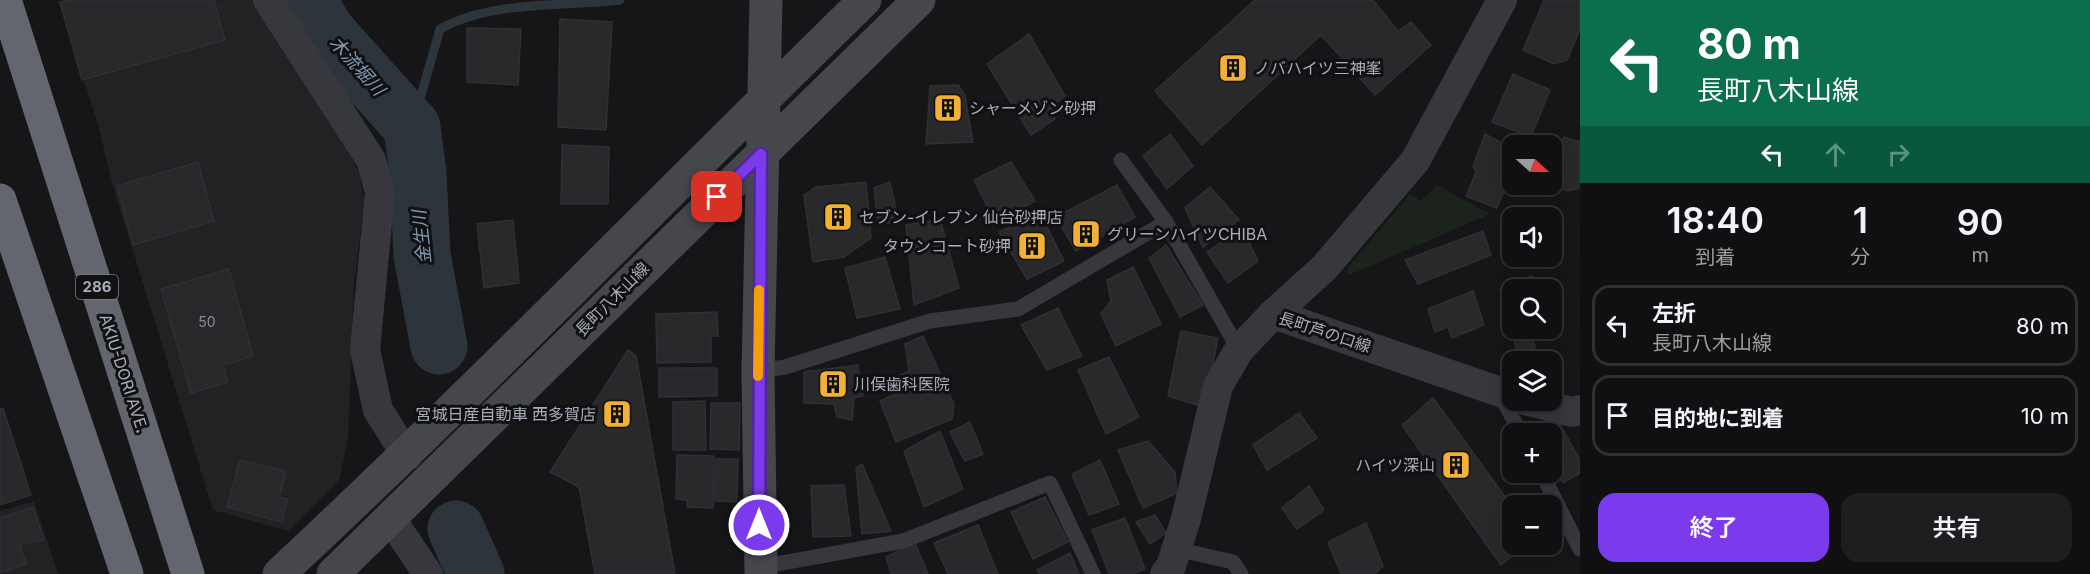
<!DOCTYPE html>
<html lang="ja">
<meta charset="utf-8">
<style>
:root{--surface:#101012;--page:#1e1e20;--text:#f1f3f6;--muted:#9c9d9f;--line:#303032;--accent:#7c3aed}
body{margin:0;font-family:Inter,"Noto Sans JP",sans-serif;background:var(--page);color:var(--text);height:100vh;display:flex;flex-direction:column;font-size:22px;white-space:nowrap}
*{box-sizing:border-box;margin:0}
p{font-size:20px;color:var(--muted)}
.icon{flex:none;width:33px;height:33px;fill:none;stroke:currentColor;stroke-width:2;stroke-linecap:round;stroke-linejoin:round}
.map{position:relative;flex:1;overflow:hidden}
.side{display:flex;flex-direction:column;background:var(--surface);width:510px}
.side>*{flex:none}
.hud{background:#0b6e4f;color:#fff;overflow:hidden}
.needle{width:39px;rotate:111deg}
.fabs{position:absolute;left:1502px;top:135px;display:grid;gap:12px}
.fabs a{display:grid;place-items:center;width:60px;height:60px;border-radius:12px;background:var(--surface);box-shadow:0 3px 15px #0003,0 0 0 2px var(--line);font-size:30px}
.pin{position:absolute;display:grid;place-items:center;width:51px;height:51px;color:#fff;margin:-26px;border-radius:12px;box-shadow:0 3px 9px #0006}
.me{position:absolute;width:66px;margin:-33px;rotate:0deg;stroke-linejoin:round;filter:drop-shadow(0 0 4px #0008)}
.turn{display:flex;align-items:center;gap:21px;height:126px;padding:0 18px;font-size:27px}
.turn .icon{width:78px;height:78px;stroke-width:2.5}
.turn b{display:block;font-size:42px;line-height:51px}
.lanes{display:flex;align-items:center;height:57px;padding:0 18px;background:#0003;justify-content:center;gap:30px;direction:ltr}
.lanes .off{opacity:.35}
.eta{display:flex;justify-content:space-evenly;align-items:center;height:102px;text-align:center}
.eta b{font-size:36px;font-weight:600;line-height:42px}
.cta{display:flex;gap:12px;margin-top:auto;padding:12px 18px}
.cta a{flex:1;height:69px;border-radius:18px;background:var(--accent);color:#fff;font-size:24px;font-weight:600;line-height:69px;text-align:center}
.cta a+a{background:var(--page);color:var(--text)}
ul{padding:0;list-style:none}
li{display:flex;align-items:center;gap:18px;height:81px;margin:0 12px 9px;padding:0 6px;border:3px solid var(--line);border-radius:18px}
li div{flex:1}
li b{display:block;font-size:22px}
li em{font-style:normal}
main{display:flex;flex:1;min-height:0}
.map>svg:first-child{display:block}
.built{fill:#222225}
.park{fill:#1c231d}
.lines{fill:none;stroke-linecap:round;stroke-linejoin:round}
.stream{stroke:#2c353c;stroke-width:9}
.river{stroke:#2c353c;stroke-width:57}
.building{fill:#29292c;stroke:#303034;stroke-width:1.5}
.lane{stroke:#37383d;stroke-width:15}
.street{stroke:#37383d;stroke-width:30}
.secondary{stroke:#45474d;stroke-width:33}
.highway{stroke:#63666e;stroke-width:33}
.route-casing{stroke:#51269a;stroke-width:15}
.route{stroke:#7c3aed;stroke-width:10}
.slow{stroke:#f59e0b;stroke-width:10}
.labels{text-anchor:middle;stroke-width:6;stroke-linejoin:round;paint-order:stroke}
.number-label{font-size:14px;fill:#888b94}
.shield{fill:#111113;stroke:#7b7e86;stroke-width:1.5}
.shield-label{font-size:15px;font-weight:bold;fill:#a8adb8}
.poi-label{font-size:16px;fill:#a8adb8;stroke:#111113;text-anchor:start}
.street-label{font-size:16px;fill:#a8adb8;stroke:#111113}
.water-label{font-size:18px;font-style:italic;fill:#7f9bb3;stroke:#111113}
</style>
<main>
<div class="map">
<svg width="1580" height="574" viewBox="0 0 1580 574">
<rect width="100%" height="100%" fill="#161618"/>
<!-- built -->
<path class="built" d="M256,0L343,141L359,174L364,201L354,286L348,439L339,480L288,531L213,510L112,183L98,124L58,1Z
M34,501L58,574H0V511Z"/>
<!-- park -->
<path class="park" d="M1437,185L1490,214L1349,275L1346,270L1410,194L1421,201Z"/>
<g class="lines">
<!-- stream -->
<path class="stream" d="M412,127L440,29C492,0 561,7 620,0"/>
<!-- river -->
<path class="river" d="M308,0L326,31L412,127L418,173L422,255L439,346
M456,529L476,574"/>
</g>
<!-- building -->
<path class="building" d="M68,0H214L225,40L82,80L60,2Z
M1255,0H1373L1398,31L1411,22L1431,45L1375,95L1321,35L1202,145L1155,91Z
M1544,0H1580V29L1567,60L1554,64L1523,50Z
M560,19L612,22L606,130L558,127Z
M467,28L521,29L518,85L467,82Z
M1029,34L1065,96L1051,107L1055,119L1031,135L987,64Z
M1513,74L1550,90L1531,137L1492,122Z
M958,85L965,95L973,142L926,144L930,86Z
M1170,134L1193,166L1167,189L1143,156Z
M1485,134L1512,148V172L1497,208L1466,196L1476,172L1473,166Z
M1564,137L1580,142V188L1568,191L1547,184H1551V160Z
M562,145L609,147L608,204H561Z
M198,162L214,221L133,245L117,186Z
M1011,162L1035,201L995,222L974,180Z
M866,182L871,238L844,257L813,262L804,195L816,187Z
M890,182L899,222L878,224L874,188Z
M1117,185L1135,217L1076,251L1056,217Z
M1210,187L1239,220L1203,247L1185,208Z
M1040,213L1064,261L1027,279L999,232Z
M940,219L959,288L914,305L906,225Z
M513,220L519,283L484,288L477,224Z
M1242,228L1258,261L1228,283L1207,252Z
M1483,231L1491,255L1418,284L1405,260Z
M1166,245L1203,305L1180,317L1149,258Z
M885,257L900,309L857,318L845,268Z
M1133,267L1161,324L1116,346L1101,314L1111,301L1107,280Z
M229,269L253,356L223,365L228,382L191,393L161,289Z
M1532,276L1537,290H1512V328H1532L1535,348L1517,351L1500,289Z
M1473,291L1484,325L1452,338L1448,327L1435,332L1428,309Z
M1058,308L1082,356L1047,370L1021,325Z
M717,312L718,336H711V362L657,363L656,314Z
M1181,331L1218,338L1204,407L1168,396Z
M923,336L954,404L952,419L896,442L880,401L896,394L893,379L909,371L905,344Z
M628,350L636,356L675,574H595L579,487L550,472Z
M1109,357L1139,417L1106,434L1078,370Z
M858,365L863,396L854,398L852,420L837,417L834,404L804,403V372Z
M659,368H717V396L659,397Z
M1433,398L1512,506V544H1526L1501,565L1402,425Z
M705,401L706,450H673V402Z
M711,403H740L739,450L710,449Z
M3,408L31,495L0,505V409Z
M1299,413L1317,438L1267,470L1253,445Z
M970,422L983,454L965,461L950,432Z
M1559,423L1580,460V473L1563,483L1551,464V434H1533Z
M940,431L963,489L924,507L904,451Z
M1148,441L1175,472L1177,493L1143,508L1118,450Z
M677,455L714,456L713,508L687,507V500L676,499Z
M716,459H738L737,502L715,501Z
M240,460L286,471L279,497L288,499L282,522L227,507Z
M1100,460L1119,504L1089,515L1072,474Z
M862,464L891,531L862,534L856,468Z
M844,485L851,536L813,537L811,486Z
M1309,486L1324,510L1297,529L1282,508Z
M1045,497L1068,542L1033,559L1011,512Z
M33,507L44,540L20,544L26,564L0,573V518Z
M1155,515L1166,533L1150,544L1136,522Z
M1125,518L1145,569L1133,574H1109L1092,530Z
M1366,523L1383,566L1375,574H1341L1328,542Z
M978,525L998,574H948L934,543Z
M915,543L928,574H891L886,557Z
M1070,553L1079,574H1039L1037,570Z"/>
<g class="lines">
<!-- lane -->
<path class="lane" d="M1121,160L1166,222L1239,350
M758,371L785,367L930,321L1018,309L1166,222
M1500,394L1521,434
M1541,472L1580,549
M1176,549L1233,562L1241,574
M760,567L903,541L1050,483L1093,574"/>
<!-- street -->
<path class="street" d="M268,0L371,160L380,192L365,350L378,410L407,456
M1273,314L1324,268L1415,161L1502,0
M1525,400L1572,412L1580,410
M391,519L428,574
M1165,574L1171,566L1186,519L1218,386L1239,350L1273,314L1512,396"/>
<!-- secondary -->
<path class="secondary" d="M279,574C479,388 669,191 865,0
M333,574L919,0
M761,574L758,371L766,0"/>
<!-- highway -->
<path class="highway" d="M5,0L188,574
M0,200L127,574"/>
</g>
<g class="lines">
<!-- route casing -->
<g class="route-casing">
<path id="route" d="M717,197L761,154L759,525"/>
</g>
<!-- route -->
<use href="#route" class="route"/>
<!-- slow -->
<path class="slow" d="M758,376L759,290"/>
</g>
<!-- icons -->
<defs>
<g id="building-square" transform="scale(1.5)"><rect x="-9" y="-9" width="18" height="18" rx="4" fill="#f2b134" stroke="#111113"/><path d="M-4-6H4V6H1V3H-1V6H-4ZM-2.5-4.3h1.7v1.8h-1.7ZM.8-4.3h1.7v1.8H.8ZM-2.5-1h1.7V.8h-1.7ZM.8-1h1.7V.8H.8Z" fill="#111"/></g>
</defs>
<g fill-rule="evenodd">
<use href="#building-square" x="1233" y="68"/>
<use href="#building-square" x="948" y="108"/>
<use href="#building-square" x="838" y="217"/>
<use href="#building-square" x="1086" y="234"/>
<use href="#building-square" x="1032" y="246"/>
<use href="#building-square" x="833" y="384"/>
<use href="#building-square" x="617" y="414"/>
<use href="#building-square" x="1456" y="465"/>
</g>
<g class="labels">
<!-- number labels -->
<g class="number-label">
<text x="207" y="327">50</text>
</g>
<!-- shield labels -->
<rect class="shield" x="76" y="275" width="42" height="24" rx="4.5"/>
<g class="shield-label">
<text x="97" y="292">286</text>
</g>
<!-- poi labels -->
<g class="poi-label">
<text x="1254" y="74">ノバハイツ三神峯</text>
<text x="969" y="114">シャーメゾン砂押</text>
<text x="859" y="223">セブン-イレブン 仙台砂押店</text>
<text x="1107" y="240">グリーンハイツCHIBA</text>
<text x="1011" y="252" text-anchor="end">タウンコート砂押</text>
<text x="854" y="390">川俣歯科医院</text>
<text x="596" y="420" text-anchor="end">宮城日産自動車 西多賀店</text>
<text x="1435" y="471" text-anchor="end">ハイツ深山</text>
</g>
<!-- street labels -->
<g class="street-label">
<text transform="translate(612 299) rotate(-45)" y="6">長町八木山線</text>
<text transform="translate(1325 332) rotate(18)" y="6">長町芦の口線</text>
<text transform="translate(124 373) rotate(72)" y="6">AKIU-DORI AVE.</text>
</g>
<!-- water labels -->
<g class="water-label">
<text transform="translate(357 66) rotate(48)" y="6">木流堀川</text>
<text transform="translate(422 237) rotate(-96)" y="6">金生川</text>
</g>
</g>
</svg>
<div class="fabs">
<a><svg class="needle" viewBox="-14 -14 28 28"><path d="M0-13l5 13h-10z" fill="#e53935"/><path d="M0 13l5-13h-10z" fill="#9c9d9f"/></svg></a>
<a><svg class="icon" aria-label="sound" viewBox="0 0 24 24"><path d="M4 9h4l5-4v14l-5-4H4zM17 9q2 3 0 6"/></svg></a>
<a><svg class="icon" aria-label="search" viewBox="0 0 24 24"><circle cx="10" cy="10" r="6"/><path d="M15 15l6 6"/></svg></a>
<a><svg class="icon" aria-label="layers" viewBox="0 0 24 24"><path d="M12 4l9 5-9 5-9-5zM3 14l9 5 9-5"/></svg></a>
<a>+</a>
<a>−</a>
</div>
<div class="pin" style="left:717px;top:197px;background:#d93025"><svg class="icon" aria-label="arrive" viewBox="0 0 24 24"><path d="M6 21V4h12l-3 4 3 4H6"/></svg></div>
<svg class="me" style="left:759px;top:525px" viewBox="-20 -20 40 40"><circle r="17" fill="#7c3aed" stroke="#fff" stroke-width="3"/><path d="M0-11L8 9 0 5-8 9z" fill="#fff"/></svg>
</div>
<section class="side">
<div class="hud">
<div class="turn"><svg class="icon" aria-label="left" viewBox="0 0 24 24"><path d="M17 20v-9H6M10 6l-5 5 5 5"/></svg><div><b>80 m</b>長町八木山線</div></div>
<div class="lanes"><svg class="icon" aria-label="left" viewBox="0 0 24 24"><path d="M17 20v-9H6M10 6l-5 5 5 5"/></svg><svg class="icon off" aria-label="ahead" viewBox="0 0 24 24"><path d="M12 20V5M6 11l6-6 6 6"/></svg><svg class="icon off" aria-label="right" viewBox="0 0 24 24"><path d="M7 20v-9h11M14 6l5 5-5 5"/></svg></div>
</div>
<div class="eta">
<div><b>18:40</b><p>到着</p></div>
<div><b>1</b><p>分</p></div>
<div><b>90</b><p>m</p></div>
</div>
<ul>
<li><svg class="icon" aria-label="left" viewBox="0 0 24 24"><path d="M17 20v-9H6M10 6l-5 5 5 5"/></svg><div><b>左折</b><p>長町八木山線</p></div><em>80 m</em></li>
<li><svg class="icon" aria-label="arrive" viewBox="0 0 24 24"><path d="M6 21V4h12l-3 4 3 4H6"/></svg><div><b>目的地に到着</b></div><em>10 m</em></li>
</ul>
<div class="cta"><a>終了</a><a>共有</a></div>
</section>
</main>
